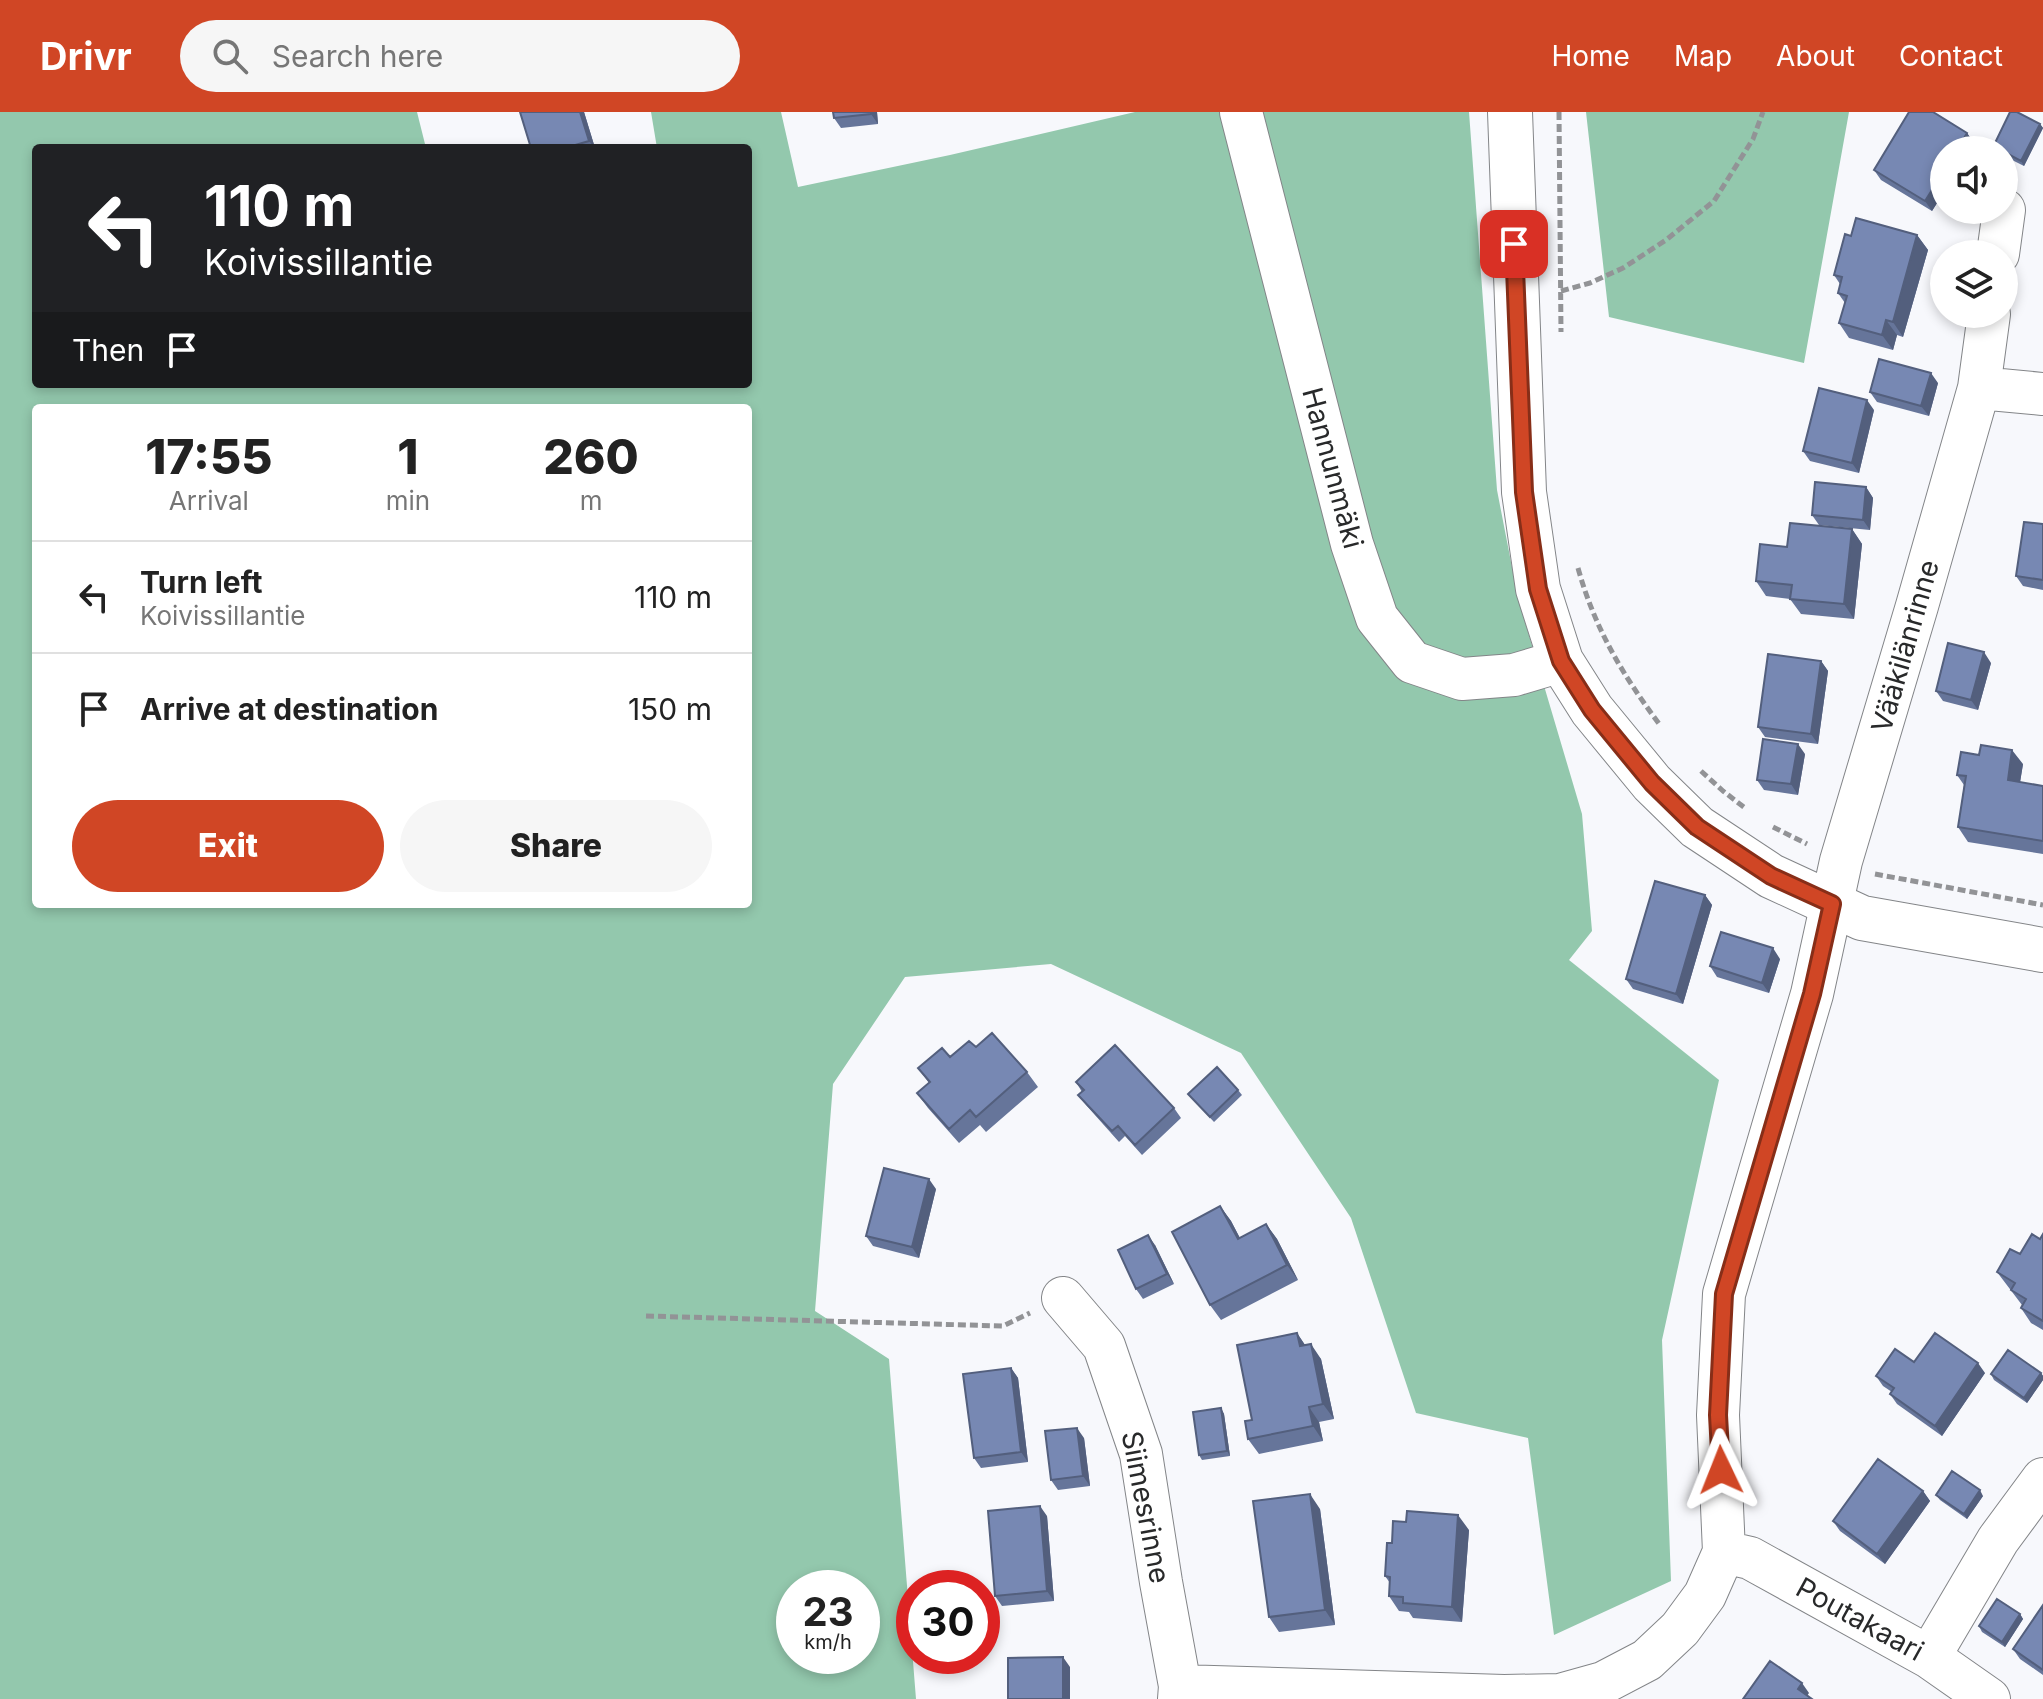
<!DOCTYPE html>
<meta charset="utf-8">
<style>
:root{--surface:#fff;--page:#f6f6f6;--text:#222;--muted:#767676;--line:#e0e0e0;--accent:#d04625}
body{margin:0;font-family:Inter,sans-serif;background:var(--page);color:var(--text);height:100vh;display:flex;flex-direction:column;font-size:30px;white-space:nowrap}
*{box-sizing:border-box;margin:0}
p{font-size:26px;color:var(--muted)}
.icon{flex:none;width:44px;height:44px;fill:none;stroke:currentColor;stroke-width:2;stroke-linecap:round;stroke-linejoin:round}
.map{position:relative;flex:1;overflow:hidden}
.panel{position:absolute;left:32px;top:292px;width:720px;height:504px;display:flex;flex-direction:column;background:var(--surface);border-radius:8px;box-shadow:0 4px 12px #0003}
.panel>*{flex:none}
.guide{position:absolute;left:32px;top:32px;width:720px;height:244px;border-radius:8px;box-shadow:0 4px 12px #0003;background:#202124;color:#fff;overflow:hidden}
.buttons{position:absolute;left:1930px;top:24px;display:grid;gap:16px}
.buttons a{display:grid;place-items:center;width:88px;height:88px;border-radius:50%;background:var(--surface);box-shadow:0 4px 12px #0003;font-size:40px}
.speed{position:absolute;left:776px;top:1458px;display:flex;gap:16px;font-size:40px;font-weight:700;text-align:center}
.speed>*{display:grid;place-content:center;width:104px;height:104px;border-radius:50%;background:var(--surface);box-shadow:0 4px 12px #0003;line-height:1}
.speed small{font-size:20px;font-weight:400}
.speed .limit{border:12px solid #d22;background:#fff;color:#111}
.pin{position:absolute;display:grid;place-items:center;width:68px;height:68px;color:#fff;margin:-34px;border-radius:16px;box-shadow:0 4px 12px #0006}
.me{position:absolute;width:88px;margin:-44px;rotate:358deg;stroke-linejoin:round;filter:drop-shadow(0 0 6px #0008)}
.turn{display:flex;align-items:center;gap:28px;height:168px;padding:0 40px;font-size:36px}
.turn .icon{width:104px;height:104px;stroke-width:2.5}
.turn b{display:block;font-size:56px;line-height:68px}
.then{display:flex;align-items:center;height:76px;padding:0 40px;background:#0003;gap:16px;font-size:30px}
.eta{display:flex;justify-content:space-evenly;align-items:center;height:136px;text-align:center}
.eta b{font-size:48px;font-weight:800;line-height:56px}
.action{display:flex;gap:16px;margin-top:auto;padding:16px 40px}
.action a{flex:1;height:92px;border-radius:48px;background:var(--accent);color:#fff;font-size:32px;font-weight:800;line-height:92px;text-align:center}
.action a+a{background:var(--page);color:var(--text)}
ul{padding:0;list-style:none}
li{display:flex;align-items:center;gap:24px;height:112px;padding:0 40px;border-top:2px solid var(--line)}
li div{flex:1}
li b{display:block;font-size:30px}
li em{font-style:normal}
header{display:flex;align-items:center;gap:48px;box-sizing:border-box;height:112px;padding:0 40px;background:var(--accent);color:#fff}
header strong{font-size:38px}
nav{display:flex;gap:44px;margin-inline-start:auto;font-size:28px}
.search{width:560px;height:72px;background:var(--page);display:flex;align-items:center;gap:20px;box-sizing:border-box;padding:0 28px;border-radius:44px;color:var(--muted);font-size:30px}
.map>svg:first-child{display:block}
.forest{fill:#93c8ad;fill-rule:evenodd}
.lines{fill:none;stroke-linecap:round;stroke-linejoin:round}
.minor-casing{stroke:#838588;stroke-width:44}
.tertiary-casing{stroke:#838588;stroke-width:46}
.path{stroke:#929396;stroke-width:5;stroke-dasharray:8 4;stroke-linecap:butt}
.minor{stroke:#fff;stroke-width:42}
.tertiary{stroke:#fff;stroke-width:44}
.wall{fill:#66759a}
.shaded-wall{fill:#535f7d}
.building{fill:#7788b3;stroke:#535f7d;stroke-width:2}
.route-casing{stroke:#872e18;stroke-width:20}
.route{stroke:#d04625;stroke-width:14}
.labels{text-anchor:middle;stroke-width:6;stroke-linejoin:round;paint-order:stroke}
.street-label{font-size:28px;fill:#28292a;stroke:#fff}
</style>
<header>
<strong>Drivr</strong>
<div class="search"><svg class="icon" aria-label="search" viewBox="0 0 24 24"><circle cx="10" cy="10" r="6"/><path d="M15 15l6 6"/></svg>Search here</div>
<nav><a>Home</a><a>Map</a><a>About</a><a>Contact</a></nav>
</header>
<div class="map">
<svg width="2043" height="1587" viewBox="0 0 2043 1587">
<rect width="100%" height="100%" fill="#f7f8fc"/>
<!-- forest -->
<path class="forest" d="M0,0H417L426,36H36V272H748V36H657L651,0H781L798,75L950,43L1135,0H1469L1497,378L1518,486L1582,702L1592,819L1569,848L1719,968L1662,1228L1671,1469L1554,1523L1528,1326L1416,1301L1351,1106L1241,941L1051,852L905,865L833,972L815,1199L889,1247L916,1587H0ZM36,296H748V792H36ZM794,1476H862V1544H794Z
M1586,0H1849L1804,251L1609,205Z"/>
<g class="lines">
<!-- minor casing -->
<g class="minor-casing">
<path id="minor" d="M1241,0L1352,432L1377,506L1412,550L1462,567L1514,563L1561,549
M1998,142L2004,98
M1979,276L2043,282
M1063,1186L1104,1234L1141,1342L1161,1470L1180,1574L1179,1587
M1724,1440L1750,1446L1929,1545L1989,1587
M1929,1545L1998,1428L2043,1367
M1180,1574L1504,1584L1560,1583L1603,1571L1647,1548L1680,1517L1705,1483L1724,1440L1718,1303L1724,1182L1812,882L1841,749L1917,494L1979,276L1989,202"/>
</g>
<!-- tertiary casing -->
<g class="tertiary-casing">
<path id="tertiary" d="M1510,0L1524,380L1538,477L1561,549L1592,598L1652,671L1697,715L1771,764L1862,806L2043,838"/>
</g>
<!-- path -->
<path class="path" d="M1559,0L1561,220
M1561,179L1590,171L1623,156L1666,128L1714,89L1753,27L1763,0
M1578,456C1595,517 1622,562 1660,613
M1701,659L1723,679L1745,696
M1773,715L1807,732
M1875,762L2043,793
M646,1204L1003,1214L1030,1201"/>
<!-- minor -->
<use href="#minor" class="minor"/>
<!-- tertiary -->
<use href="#tertiary" class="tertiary"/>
</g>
<!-- wall -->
<path class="wall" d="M520,0H584L595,36H531Z
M833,0H877L878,12L841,16L834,6Z
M1909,0H1933L1967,21L1974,31L1970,38H1944V80L1932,99L1881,68L1874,58Z
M2040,12L2043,16L2024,54L2004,44V38H1995L1993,35Z
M1917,123L1928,138L1903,225L1897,223L1893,238L1849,226L1839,211L1845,191L1838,181L1840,172L1834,163L1851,124Z
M1938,271L1929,304L1877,290L1870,280Z
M1874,298L1859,361L1810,349L1803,339Z
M1866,375L1873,386L1870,418L1819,413L1812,403Z
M2043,412V478L2023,474L2016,464Z
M1852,417L1862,432L1854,507L1801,502L1790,487L1766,484L1756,469L1787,435Z
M1821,549L1828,559L1818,632L1765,625L1758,615Z
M1991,551L1978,598L1943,589L1936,579Z
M1805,642L1798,683L1764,678L1757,668Z
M2023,652L2020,670L2043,674V742L1968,730L1958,715L1964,673L1957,663Z
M1705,783L1712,793L1683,892L1633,877L1626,867Z
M1780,847L1769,881L1717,865L1710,854Z
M976,935L1027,960L1038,975L986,1020L980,1013L959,1031L928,996L917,981L929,971L918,956Z
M1076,970L1174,996L1181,1006L1142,1043L1125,1024L1119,1030L1086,993L1078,983L1082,980Z
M1238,978L1242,983L1214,1010L1188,982Z
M936,1077L919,1146L873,1134L866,1124Z
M1220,1094L1231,1109L1240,1126L1266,1112L1277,1127L1298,1168L1221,1208L1210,1193Z
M2043,1122V1218L2031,1211L2021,1196L2022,1193L1997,1160L2040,1127Z
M1155,1133L1174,1172L1143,1187L1136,1177Z
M1297,1221L1305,1233L1321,1247L1334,1307L1319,1310L1323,1329L1259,1342L1248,1327L1252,1308Z
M1914,1250L1985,1261L1942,1324L1897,1292L1890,1282L1892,1280L1883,1274L1876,1264Z
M1011,1256L1018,1266L1028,1350L981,1356L974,1346Z
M2041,1261L2043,1264V1268L2027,1291L1994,1268L1991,1262Z
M1221,1296L1224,1302L1230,1344L1202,1348L1199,1343Z
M1084,1326L1090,1374L1058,1378L1051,1368Z
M1923,1379L1930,1389L1885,1452L1840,1419L1833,1409Z
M1936,1383L1983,1384L1967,1407L1940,1388Z
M1320,1397L1335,1513L1279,1520L1269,1505Z
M1047,1404L1054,1489L1002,1494L995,1484Z
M1469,1418L1462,1510L1413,1506L1409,1500L1399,1499L1389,1484L1390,1471L1385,1464L1392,1431Z
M2043,1493V1563L2020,1547L2013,1537Z
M2020,1502L2023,1507L2005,1535L1982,1520L1979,1514Z"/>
<!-- shaded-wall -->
<path class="shaded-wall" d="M580,0H584L595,36L589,29Z
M871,0H877L878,12L871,2Z
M2040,12L2043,16L2024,54L2021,49Z
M1967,21L1974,31L1970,38H1957Z
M1944,59V80L1932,99L1925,89Z
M1917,123L1928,138L1903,225L1893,210Z
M1886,208L1897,223L1893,238L1882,223Z
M1931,261L1938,271L1929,304L1921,294Z
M1867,288L1874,298L1859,361L1852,351Z
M1866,375L1873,386L1870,418L1863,408Z
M1852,417L1862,432L1854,507L1844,492Z
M1984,540L1991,551L1978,598L1971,588Z
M1821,549L1828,559L1818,632L1811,622Z
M1798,632L1805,642L1798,683L1791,672Z
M2012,638L2023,652L2018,683L2008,668Z
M1705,783L1712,793L1683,892L1676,882Z
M1773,836L1780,847L1769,881L1762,871Z
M929,1067L936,1077L919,1146L912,1135Z
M1220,1094L1231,1109L1248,1142L1238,1127Z
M1266,1112L1277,1127L1298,1168L1287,1153Z
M1148,1123L1155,1133L1174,1172L1167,1162Z
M1297,1221L1307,1236L1300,1234Z
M1311,1232L1321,1247L1334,1307L1323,1292Z
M1978,1251L1985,1261L1942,1324L1935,1314Z
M1011,1256L1018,1266L1028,1350L1021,1340Z
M2041,1261L2043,1264V1268L2027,1291L2024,1286Z
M1309,1295L1319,1310L1323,1329L1313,1314Z
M1221,1296L1224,1302L1230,1344L1227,1339Z
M1077,1316L1084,1326L1090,1374L1083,1364Z
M1980,1378L1983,1384L1967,1407L1964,1402Z
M1923,1379L1930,1389L1885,1452L1877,1442Z
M1310,1382L1320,1397L1335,1513L1325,1498Z
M1040,1394L1047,1404L1054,1489L1047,1479Z
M1458,1403L1469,1418L1462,1510L1452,1495Z
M2020,1502L2023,1507L2005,1535L2002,1530Z
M1063,1545L1070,1555V1587H1063Z
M1802,1571L1809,1581L1805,1587L1798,1577Z"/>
<!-- building -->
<path class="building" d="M520,0H580L589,29L565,36H531Z
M833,0H871V2L834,6Z
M1909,0H1933L1967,21L1957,38H1944V59L1925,89L1874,58Z
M2010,0H2017L2040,12L2021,49L2004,40V38H1999L1993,35Z
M1856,106L1917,123L1893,210L1886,208L1882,223L1839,211L1847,184L1838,181L1842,165L1834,163L1845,122L1851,124Z
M1879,247L1931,261L1921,294L1870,280Z
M1819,276L1867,288L1852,351L1803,339Z
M1815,370L1866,375L1863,408L1812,403Z
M2024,410L2043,412V468L2016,464Z
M1790,411L1852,417L1844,492L1790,487L1792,473L1756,469L1760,432L1787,435Z
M1948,531L1984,540L1971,588L1936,579Z
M1768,542L1821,549L1811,622L1758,615Z
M1763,627L1798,632L1791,672L1757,668Z
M1981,633L2012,638L2008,668L2043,674V729L1958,715L1966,664L1957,663L1961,640L1979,643Z
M1655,769L1705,783L1676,882L1626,867Z
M1721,820L1773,836L1762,871L1710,854Z
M992,921L1027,960L976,1005L970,998L949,1017L917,981L930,970L918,956L942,936L950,945L969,929L976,935Z
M1115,933L1174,996L1135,1033L1118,1014L1112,1019L1078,983L1084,978L1076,970Z
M1217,955L1238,978L1210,1005L1188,982Z
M884,1056L929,1067L912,1135L866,1124Z
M1220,1094L1238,1127L1266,1112L1287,1153L1210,1193L1172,1120Z
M2032,1122L2040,1127L2043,1122V1209L2021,1196L2026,1187L2011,1178L2015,1171L1997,1160L2010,1137L2020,1142Z
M1148,1123L1167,1162L1136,1177L1118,1138Z
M1297,1221L1300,1234L1311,1232L1323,1292L1309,1295L1313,1314L1248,1327L1245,1309L1252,1308L1237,1233Z
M1935,1221L1978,1251L1935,1314L1890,1282L1894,1276L1876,1264L1895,1237L1914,1250Z
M2008,1238L2041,1261L2024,1286L1991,1262Z
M1011,1256L1021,1340L974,1346L963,1262Z
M1221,1296L1227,1339L1199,1343L1193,1300Z
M1077,1316L1083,1364L1051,1368L1045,1319Z
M1878,1347L1923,1379L1877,1442L1833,1409Z
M1952,1359L1980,1378L1964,1402L1936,1383Z
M1310,1382L1325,1498L1269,1505L1253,1389Z
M1040,1394L1047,1479L995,1484L988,1399Z
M1407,1399L1458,1403L1452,1495L1403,1491V1485L1389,1484L1390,1465L1385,1464L1387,1431H1392L1393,1409L1406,1410Z
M1997,1487L2020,1502L2002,1530L1979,1514Z
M2043,1493V1558L2013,1537Z
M1063,1545V1587H1008V1546Z
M1770,1549L1802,1571L1798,1577L1812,1587H1743Z"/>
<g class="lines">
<!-- route casing -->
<g class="route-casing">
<path id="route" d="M1514,132L1524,380L1538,477L1561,549L1592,598L1652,671L1697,715L1771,764L1832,792L1812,882L1724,1182L1718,1303L1721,1358"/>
</g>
<!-- route -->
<use href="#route" class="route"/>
</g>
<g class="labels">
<!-- street labels -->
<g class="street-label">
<text transform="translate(1333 356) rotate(75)" y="10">Hannunmäki</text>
<text transform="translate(1905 534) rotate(-74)" y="10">Vääkilänrinne</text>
<text transform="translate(1146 1395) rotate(79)" y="10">Siimesrinne</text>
<text transform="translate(1860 1507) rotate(29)" y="10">Poutakaari</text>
</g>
</g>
</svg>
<div class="buttons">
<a><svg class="icon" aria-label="sound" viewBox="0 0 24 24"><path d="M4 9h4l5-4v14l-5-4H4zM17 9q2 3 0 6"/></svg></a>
<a><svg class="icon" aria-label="layers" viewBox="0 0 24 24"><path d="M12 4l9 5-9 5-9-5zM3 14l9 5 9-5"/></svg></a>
</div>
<div class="speed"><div>23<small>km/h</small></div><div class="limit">30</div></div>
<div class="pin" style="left:1514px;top:132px;background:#d93025"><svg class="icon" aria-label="arrive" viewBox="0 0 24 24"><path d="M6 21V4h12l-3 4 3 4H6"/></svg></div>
<svg class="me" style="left:1721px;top:1358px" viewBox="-20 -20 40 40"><path d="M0-17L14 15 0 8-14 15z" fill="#d04625" stroke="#fff" stroke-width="4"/></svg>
<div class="guide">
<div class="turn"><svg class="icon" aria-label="left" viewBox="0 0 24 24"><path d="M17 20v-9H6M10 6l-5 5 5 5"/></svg><div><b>110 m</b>Koivissillantie</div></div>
<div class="then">Then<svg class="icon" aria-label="arrive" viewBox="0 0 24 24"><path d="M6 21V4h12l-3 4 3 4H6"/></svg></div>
</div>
<section class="panel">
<div class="eta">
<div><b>17:55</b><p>Arrival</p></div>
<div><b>1</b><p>min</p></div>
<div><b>260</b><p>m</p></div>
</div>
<ul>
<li><svg class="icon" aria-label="left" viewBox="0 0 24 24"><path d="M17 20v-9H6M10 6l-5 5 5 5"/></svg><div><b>Turn left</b><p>Koivissillantie</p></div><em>110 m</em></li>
<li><svg class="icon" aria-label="arrive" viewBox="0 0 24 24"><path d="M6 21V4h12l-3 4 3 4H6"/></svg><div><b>Arrive at destination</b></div><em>150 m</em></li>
</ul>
<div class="action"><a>Exit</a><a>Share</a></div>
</section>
</div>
